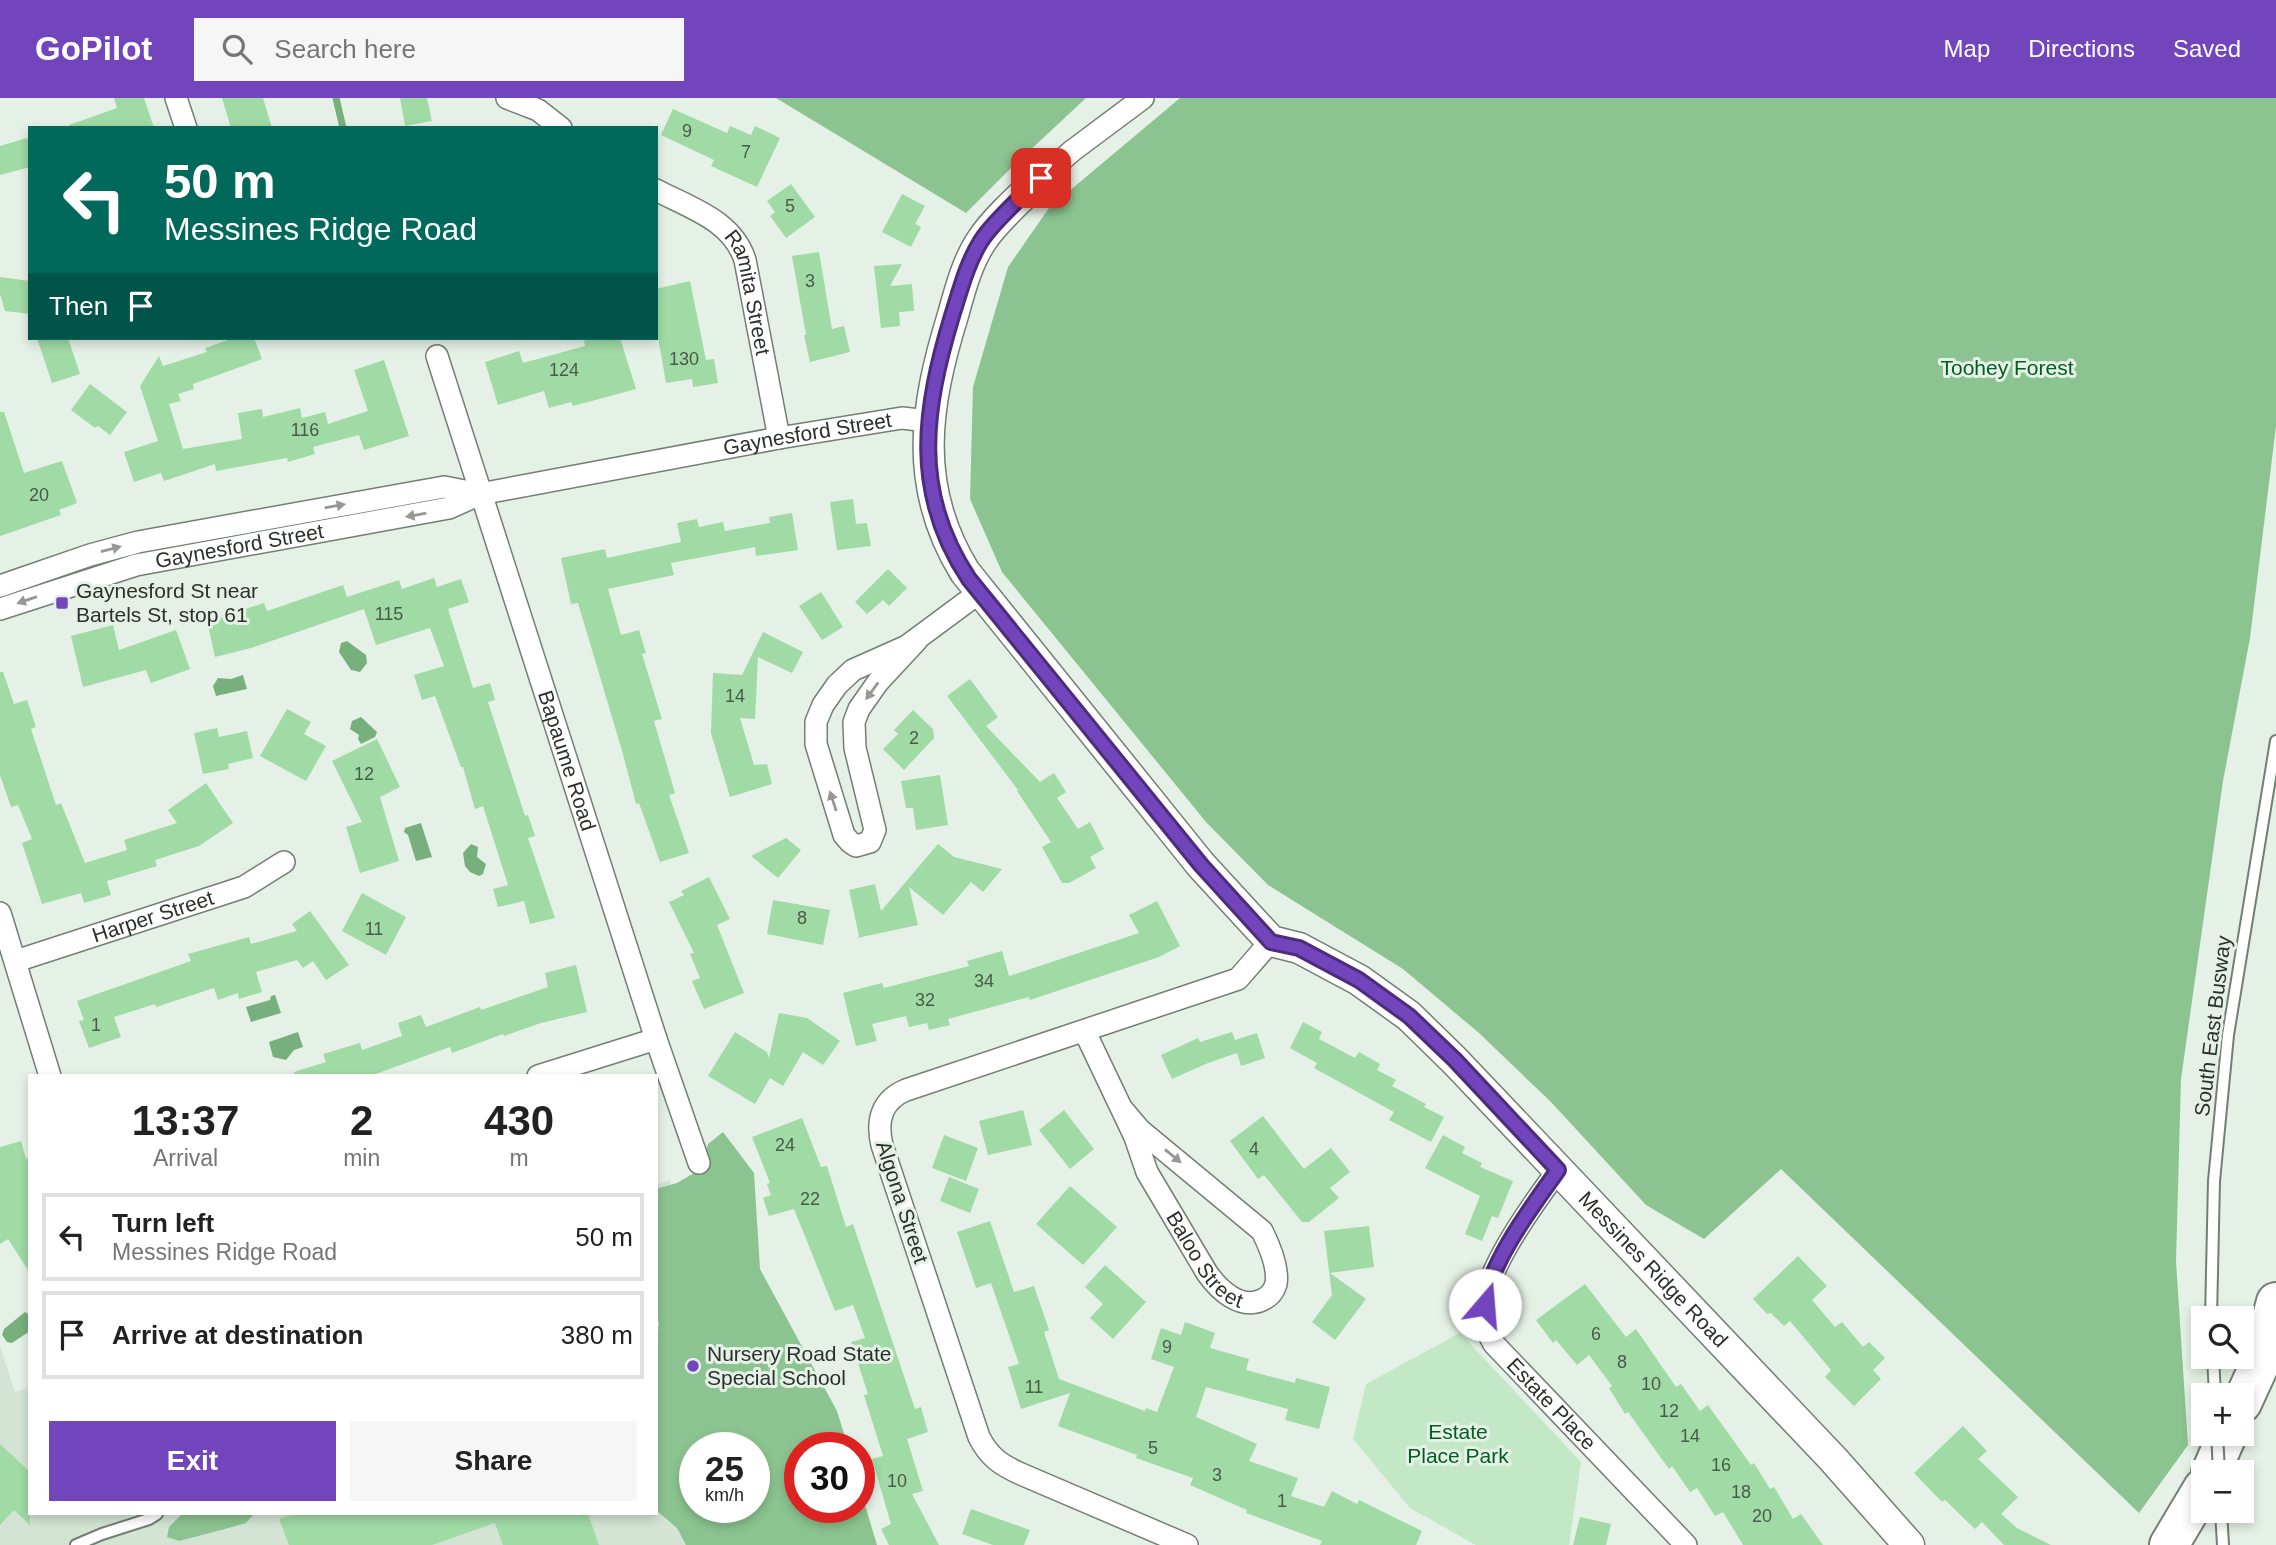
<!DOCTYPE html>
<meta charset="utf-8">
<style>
:root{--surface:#fff;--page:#f6f6f6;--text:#222;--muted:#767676;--line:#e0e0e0;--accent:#7345bd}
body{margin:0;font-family:Helvetica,sans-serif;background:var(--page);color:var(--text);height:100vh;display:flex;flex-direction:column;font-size:26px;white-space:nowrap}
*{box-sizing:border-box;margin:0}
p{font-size:23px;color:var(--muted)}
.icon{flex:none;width:38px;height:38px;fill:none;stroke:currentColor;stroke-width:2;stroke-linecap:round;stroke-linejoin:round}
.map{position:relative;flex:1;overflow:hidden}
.panel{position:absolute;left:28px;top:976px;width:630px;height:441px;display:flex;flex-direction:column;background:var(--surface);border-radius:0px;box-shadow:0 4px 10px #0003}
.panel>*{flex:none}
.hud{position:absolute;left:28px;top:28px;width:630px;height:214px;border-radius:0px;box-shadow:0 4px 10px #0003;background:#00695c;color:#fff;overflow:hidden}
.buttons{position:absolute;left:2191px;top:1208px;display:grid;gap:14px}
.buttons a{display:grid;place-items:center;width:63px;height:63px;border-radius:0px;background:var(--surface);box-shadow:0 4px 10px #0003;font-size:35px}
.speed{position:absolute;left:679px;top:1334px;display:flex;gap:14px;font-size:35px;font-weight:700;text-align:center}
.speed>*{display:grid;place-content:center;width:91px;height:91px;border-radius:50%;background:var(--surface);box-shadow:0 4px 10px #0003;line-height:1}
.speed small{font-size:18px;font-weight:400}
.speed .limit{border:10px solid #d22;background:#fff;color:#111}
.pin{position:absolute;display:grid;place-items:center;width:60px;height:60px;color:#fff;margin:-30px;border-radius:14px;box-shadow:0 4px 10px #0006}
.me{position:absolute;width:77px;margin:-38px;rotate:18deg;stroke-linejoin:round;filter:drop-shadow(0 0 5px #0008)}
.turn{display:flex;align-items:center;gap:24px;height:147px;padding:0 21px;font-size:32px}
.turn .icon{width:91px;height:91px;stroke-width:2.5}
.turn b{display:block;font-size:49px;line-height:60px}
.then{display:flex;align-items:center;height:66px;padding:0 21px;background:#0003;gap:14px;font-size:26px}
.eta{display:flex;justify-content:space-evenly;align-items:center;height:119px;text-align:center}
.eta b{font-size:42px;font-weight:800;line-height:49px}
.action{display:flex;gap:14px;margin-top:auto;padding:14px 21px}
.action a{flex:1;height:80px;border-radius:0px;background:var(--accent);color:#fff;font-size:28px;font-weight:800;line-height:80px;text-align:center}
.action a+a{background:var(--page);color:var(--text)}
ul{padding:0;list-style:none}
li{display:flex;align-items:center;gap:21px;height:88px;margin:0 14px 10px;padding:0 7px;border:4px solid var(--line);border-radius:0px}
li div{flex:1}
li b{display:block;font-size:26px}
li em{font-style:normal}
header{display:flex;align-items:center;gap:42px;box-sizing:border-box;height:98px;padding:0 35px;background:var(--accent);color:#fff}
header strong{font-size:33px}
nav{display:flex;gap:38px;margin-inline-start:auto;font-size:24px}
.search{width:490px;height:63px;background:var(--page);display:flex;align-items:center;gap:18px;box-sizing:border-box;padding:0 24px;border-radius:0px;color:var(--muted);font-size:26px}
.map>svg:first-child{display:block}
.built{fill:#d3e4d4;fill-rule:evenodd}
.green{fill:#c2e8c5}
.forest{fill:#8bc490;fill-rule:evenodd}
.water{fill:#77b07d}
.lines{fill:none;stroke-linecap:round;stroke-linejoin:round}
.stream{stroke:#77b07d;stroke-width:7}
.building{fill:#a0daa5}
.lane-casing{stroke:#737e74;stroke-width:14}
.street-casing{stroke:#737e74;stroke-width:24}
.secondary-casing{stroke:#737e74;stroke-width:33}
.highway-casing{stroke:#737e74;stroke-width:42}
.lane{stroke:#fff;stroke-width:10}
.street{stroke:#fff;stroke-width:21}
.secondary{stroke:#fff;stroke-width:30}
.highway{stroke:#fff;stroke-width:38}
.lane-bridge-casing{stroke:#737e74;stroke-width:14;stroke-linecap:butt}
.lane-bridge{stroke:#fff;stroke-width:10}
.oneway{fill:#969896}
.route-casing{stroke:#4b2d7b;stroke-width:18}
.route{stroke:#7345bd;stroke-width:12}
.poi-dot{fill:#7345bd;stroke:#e5f1e6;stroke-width:2.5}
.labels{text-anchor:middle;stroke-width:6;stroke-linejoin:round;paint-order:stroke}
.number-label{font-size:18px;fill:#495a4a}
.street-label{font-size:21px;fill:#2c302c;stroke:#e5f1e6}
.park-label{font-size:21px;fill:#015e1f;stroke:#e5f1e6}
.poi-label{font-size:21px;fill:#2c302c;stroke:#e5f1e6;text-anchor:start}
</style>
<header>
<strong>GoPilot</strong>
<div class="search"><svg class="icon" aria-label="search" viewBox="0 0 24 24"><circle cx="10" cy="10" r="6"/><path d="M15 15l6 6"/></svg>Search here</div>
<nav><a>Map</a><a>Directions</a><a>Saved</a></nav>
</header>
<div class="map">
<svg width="2276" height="1447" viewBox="0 0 2276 1447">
<rect width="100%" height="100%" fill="#e5f1e6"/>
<!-- built -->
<path class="built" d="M670,1082L786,1447H0V1248L15,1294L30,1289V1416H656V1087ZM695,1349H754V1409H695Z"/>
<!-- green -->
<path class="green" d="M1460,1235L1581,1364L1569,1447H1476L1410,1410L1353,1341L1366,1286Z"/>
<!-- forest -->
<path class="forest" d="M776,0H1086L1014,67L966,115Z
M1180,0H2276V328L2250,540L2223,683L2181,981L2176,1163L2188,1347L2139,1415L1781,1071L1704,1141L1646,1107L1551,1004L1479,935L1403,871L1268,787L1206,724L1002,474L970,401L973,289L1008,169L1049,110Z
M723,1034L754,1075L760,1171L837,1313L848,1349H800V1409H859V1387L877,1447H686L677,1430L656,1412V1257L659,1224L656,1223V1091L677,1085L699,1072L708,1046ZM695,1349H754V1409H695Z
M182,1416H254L246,1425L225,1431L179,1443L167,1439L169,1429Z"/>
<!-- water -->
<path class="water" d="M347,543L366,557L367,565L360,574L351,572L339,554L341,545Z
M243,577L247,591L216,598L213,588L218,580L231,581Z
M361,619L377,634L375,639L361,646L358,641L359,637L350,631L352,623Z
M421,725L432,759L416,763L408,737L404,734L405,730Z
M471,746L478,749L477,759L486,766L483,776L479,778L470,774L465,768L463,755Z
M275,897L281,915L251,924L246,909L270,902L271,898Z
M298,934L303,949L294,952L286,962L273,959L269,944Z
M25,1214L30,1217V1233L12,1245L7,1244L2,1237L4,1231Z"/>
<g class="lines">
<!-- stream -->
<path class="stream" d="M336,0L343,30"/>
</g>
<!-- building -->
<path class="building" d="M114,0H144L154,30H70L69,27L117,10Z
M222,0H263L272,30H231Z
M400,0H427L432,23L405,28Z
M673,11L727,35L730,28L751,37L755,28L780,40L757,89L711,68L714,62L661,37Z
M27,40L30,50V69L0,77V48Z
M791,86L815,119L786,140L770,118L775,114L767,103Z
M902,96L925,108L915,126L921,129L911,149L882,134Z
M819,154L832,231L844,228L850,254L810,264L804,237H806L792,158Z
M902,166L890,188L912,186L914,213L899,214L900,228L881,230L874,168Z
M0,179L30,183V216L5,213L0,196Z
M690,183L706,262L714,261L718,285L693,289L692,281L666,285L656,228V191Z
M37,240H68L80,276L52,285Z
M234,240H254L262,261L193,286L194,291L178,296L181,303L169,306L183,351L242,341L238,315L262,311L263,319L300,310L302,320L325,314L328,326L368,313L354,272L384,262L409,338L364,352L359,337L313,349L315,356L288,364L287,360L216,373L215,366L164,383L161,375L134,384L124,354L158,343L140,288L159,258L163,268L207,254L205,250Z
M593,240H620L636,291L573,308L571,304L549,310L544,293L498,307L485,264L519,253L523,265L585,248L584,243Z
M90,286L127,314L110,337L98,328L95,330L71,312Z
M0,314H4L24,375L62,363L77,405L59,412L61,417L0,438Z
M853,401L856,426L867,425L871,448L837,452L830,404Z
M792,415L798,452L756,458L755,449L671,465L674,477L608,491L621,537L639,532L646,555L642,556L662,621L654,623L675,695L669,697L689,755L660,764L639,705L636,706L623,656L578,505L571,506L561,460L605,451L607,460L681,444L677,425L697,421L699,429L723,424L725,433L770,425L769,419Z
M888,471L907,490L889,508L883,502L867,516L855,504Z
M434,480L437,489L461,481L469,504L448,511L473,590L490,585L495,602L488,604L525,718L528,717L535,738L528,740L555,820L530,826L524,803L498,809L493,791L508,787L483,708L475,711L463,669H461L435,598L422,602L414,577L444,568L430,530L376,547L364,511L251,550L215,559L207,523L243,514L242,512L264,505L267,513L343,487L347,499L399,482L402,491Z
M821,494L843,529L822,542L799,508Z
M113,527L119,552L176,532L190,571L151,585L146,572L83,589L71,538Z
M763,534L803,554L792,575L758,559L755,621L740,620L754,667L767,666L772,686L730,699L711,635L713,575L742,577Z
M0,574H3L14,606L27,602L36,629L31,631L56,707L61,705L85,765L127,752L124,742L177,725L168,712L206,685L233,725L199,748L155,762L157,768L107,783L111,797L84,805L81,795L42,806L22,745L32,741L18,707L11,709L0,677Z
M970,581L998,619L986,628L1040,684L1054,675L1066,694L1057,700L1078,731L1090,724L1104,751L1090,759L1096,770L1069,785H1062L1042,749L1051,744L1017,693L1018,692L947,598Z
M287,611L311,624L304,636L326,648L306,683L260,658Z
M913,612L933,631L934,640L904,672L883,651L898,636L894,632Z
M217,630L219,639L247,633L253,660L228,666L229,671L203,676L194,635Z
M377,641L400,689L380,699L399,763L360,775L346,729L362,724L332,663Z
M940,677L948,727L916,732L913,710H906L901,683Z
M786,740L801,752L778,780L751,758Z
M938,746L954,759L1002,771L983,794L971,784L943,817L909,789L918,827L857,840L859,838L849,792L875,786L881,813Z
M709,779L730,821L717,827L744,895L704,911L692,883L700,880L690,856L694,855L669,804L684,797L681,793Z
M362,795L406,819L386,857L342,833Z
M773,802L830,812L823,847L767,836Z
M1157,803L1180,848L1159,859L1030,902L1029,899L948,921L950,927L929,932L927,925L909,929L906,918L872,926L877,943L856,948L843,895L882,885L884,890L969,868L967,863L1002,853L1009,878L1139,835L1129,817Z
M310,813L349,867L326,882L313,863L303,870L297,862L256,874L262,894L239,901L238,895L218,902L214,890L156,909L155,906L114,919L121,939L89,950L79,923L84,922L77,903L191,863L188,856L249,839L251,846L297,833L292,826Z
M576,867L587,914L541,925L504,938L503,936L452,955L450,949L370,978H294V974L326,964L323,956L360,945L362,952L402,938L398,925L421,917L426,929L480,909L481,912L548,889L545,875Z
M779,915L807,920L840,943L823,967L803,954L783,988L770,980L755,1006L708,978L735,934L767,954L769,960Z
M1303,924L1322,934L1319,941L1355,960L1359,954L1380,966L1377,972L1396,982L1392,988L1426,1006L1424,1009L1444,1019L1431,1044L1389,1022L1394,1014L1314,970L1317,965L1290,950Z
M1232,934L1235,942L1257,935L1265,960L1241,968L1237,955L1208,965L1172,981L1161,957L1198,940L1200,944Z
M1023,1012L1032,1047L988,1057L979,1023Z
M1064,1012L1094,1051L1070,1071L1039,1032Z
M1263,1018L1304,1071L1331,1050L1350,1074L1330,1090L1339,1100L1309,1124H1302L1264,1077L1258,1081L1230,1043Z
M802,1020L821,1069L827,1068L846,1129L853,1126L915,1311L921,1309L928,1334L907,1341L923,1393L912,1396L939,1447H889L881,1431L891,1426L872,1361L883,1358L864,1297L868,1296L851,1244L865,1240L853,1207L835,1213L794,1111L769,1118L763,1100L771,1097L767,1086L770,1085L752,1039Z
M944,1037L978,1050L966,1083L932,1070Z
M1443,1037L1465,1049L1462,1055L1482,1065L1480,1069L1513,1083L1498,1120L1492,1118L1482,1143L1465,1136L1480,1098L1425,1070Z
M21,1043L26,1061L30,1060V1175L8,1141L0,1146V1049Z
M949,1079L979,1091L970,1115L940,1103Z
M1070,1088L1117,1129L1083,1167L1036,1126Z
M990,1123L1014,1194L1034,1188L1049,1232L1044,1234L1059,1281L1145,1313L1146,1310L1157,1314L1174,1269L1151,1261L1161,1230L1181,1237L1185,1224L1215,1235L1210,1250L1249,1261L1246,1272L1295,1285L1296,1280L1330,1289L1319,1331L1285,1322L1288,1311L1206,1289L1196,1319L1257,1346L1249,1363L1298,1380L1291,1398L1324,1409L1332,1393L1357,1406L1359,1402L1422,1433L1416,1447H1320L1322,1443L1246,1415L1247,1412L1190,1387L1193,1380L1136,1360L1137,1357L1058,1328L1070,1295L1021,1311L1008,1269L1019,1266L991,1185L976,1190L957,1134Z
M1369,1128L1374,1169L1330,1175L1366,1201L1335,1242L1312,1224L1332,1197L1324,1133Z
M1798,1158L1827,1188L1812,1202L1835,1229L1842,1224L1863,1249L1869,1244L1885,1260L1873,1272L1881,1281L1854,1308L1825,1279L1831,1272L1790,1223L1784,1228L1771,1215L1767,1216L1753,1201Z
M1105,1167L1146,1204L1113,1241L1090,1220L1103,1206L1085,1189Z
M1585,1186L1626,1239L1636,1231L1676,1289L1681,1286L1700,1313L1708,1307L1751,1367L1754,1365L1770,1391L1774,1389L1793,1421L1801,1416L1823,1447H1743L1723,1414L1715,1418L1697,1390L1690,1394L1672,1368L1669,1371L1628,1314L1625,1316L1609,1290L1612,1288L1589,1257L1577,1267L1556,1242L1553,1245L1536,1222Z
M1963,1328L1987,1353L1978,1361L2018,1399L2001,1416L2017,1430L2051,1447H2004L1982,1424L1975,1431L1945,1402L1942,1404L1914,1375Z
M0,1346L30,1374V1427L14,1412L0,1427Z
M971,1411L1030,1432L1024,1447H993L962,1436Z
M295,1416H588L599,1447H503L495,1425L432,1447H289L279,1421Z
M1580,1419L1611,1426L1606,1447H1573Z"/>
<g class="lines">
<!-- lane casing -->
<g class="lane-casing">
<path id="lane" d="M2211,1220L2214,1083L2228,937L2276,643
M2213,1258L2215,1297
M2221,1412L2223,1447
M76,1447L102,1436L149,1421L157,1416"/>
</g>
<!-- street casing -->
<g class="street-casing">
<g id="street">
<path d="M176,0L186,30"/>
<path d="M507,0L538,12L561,30"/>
<path d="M1041,80L1072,53L1143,0"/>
<path id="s1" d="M656,92C690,110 732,122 745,162L779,340"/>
<path id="s2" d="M437,258L656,941L699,1065"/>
<path d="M0,488L90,457L138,444L444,389L480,396"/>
<path id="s3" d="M0,511L136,467L449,410L480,396L779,340L902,320L928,323"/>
<path d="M917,542L878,584L859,611L854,624L855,650L875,732L870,744L856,748L850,744L844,737L816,646V624L823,607L837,587L853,572L907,548L980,494"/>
<path d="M0,815L50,978"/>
<path id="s4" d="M16,863L244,789L284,764"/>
<path id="s5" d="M1085,934L1135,1039L1147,1074L1207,1175C1219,1192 1240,1212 1262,1202C1269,1199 1274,1193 1276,1186C1279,1169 1269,1147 1262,1133L1140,1032L1123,1012"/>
<path d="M538,978L656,941"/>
<path id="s6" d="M1558,1072C1534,1105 1478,1180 1483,1221C1484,1229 1490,1238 1494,1246L1686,1447"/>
<path d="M1187,1447L1021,1376C1001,1367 989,1359 979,1339L882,1047C876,1022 882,1002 906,992L1238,881L1271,843"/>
</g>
</g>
<!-- secondary casing -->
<g class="secondary-casing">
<g id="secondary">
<path id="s7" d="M1041,80C1023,97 995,122 982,142C967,164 960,192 953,217C925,308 912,388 965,474L1201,767L1271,843L1299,850L1359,882L1409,918L1455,963L1833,1361L1909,1447"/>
</g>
</g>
<!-- highway casing -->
<g class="highway-casing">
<path id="highway" d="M2242,1305L2259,1268L2276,1204
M2211,1374L2228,1335
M2169,1447L2203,1390"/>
</g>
<!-- lane -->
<use href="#lane" class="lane"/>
<!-- street -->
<use href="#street" class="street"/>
<!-- secondary -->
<use href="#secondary" class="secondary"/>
<!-- highway -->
<use href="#highway" class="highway"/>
<!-- lane-bridge casing -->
<g class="lane-bridge-casing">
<path id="lane-bridge" d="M2217,1335L2219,1374"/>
</g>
<!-- lane-bridge -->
<use href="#lane-bridge" class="lane-bridge"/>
</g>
<!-- one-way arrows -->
<defs><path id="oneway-solid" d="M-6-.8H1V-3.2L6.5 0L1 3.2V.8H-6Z" transform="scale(1.75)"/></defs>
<g class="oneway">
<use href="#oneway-solid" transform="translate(335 408) rotate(-10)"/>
<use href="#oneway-solid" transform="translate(416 417) rotate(170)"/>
<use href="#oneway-solid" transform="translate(111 451) rotate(-15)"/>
<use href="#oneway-solid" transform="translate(27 502) rotate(161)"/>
<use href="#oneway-solid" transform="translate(872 593) rotate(126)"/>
<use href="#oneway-solid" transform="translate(833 703) rotate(-108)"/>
<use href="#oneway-solid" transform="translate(1173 1058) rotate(39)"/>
</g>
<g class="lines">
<!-- route casing -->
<g class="route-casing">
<path id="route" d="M1041,80C1024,96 993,124 981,143C967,165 960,193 952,218C924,311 911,394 969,481L1201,767L1271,844L1299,850L1359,882L1409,918L1455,962L1558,1072C1534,1106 1488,1166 1485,1207"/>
</g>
<!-- route -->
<use href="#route" class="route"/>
</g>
<!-- markers -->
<g class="poi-dot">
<rect x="55" y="498" width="14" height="14" rx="3.5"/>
<circle cx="693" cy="1268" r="7"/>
</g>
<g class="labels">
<!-- number labels -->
<g class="number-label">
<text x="687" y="39">9</text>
<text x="746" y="60">7</text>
<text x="790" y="114">5</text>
<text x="810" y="189">3</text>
<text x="684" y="267">130</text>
<text x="564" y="278">124</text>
<text x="305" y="338">116</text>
<text x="39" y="403">20</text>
<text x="389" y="522">115</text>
<text x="735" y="604">14</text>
<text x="914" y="646">2</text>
<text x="364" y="682">12</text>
<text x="802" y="826">8</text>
<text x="374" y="837">11</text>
<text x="984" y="889">34</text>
<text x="925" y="908">32</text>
<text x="96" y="933">1</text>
<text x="785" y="1053">24</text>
<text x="1254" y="1057">4</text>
<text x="810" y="1107">22</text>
<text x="1596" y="1242">6</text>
<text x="1167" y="1255">9</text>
<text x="1622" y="1270">8</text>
<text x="1651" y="1292">10</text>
<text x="1034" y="1295">11</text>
<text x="1669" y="1319">12</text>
<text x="1690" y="1344">14</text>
<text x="1153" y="1356">5</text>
<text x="1721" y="1373">16</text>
<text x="1217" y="1383">3</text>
<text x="897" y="1389">10</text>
<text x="1741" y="1400">18</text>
<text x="1282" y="1409">1</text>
<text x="1762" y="1424">20</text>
</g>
<!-- street labels -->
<g class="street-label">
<text dy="7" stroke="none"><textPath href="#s1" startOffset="149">Ramita Street</textPath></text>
<text dy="7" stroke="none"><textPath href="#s3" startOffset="828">Gaynesford Street</textPath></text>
<text dy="7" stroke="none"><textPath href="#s3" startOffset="248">Gaynesford Street</textPath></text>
<text dy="7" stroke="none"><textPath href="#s2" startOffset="425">Bapaume Road</textPath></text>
<text dy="7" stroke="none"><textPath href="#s4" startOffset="144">Harper Street</textPath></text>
<text transform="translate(2213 928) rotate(-83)" y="7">South East Busway</text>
<text transform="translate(902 1104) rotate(72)" y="7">Algona Street</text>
<text dy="7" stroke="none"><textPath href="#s5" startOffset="259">Baloo Street</textPath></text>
<text dy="7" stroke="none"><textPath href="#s7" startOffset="1423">Messines Ridge Road</textPath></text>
<text dy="7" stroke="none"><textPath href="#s6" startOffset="280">Estate Place</textPath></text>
</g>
<!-- park labels -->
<g class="park-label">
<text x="2007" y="277">Toohey Forest</text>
<text x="1458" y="1341">Estate<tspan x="1458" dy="24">Place Park</tspan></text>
</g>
<!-- poi labels -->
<g class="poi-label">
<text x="76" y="500">Gaynesford St near<tspan x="76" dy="24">Bartels St, stop 61</tspan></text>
<text x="707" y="1263">Nursery Road State<tspan x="707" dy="24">Special School</tspan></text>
</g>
</g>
</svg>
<div class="buttons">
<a><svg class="icon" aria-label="search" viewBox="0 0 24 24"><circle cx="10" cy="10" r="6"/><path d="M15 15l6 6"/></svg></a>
<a>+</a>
<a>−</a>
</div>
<div class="speed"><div>25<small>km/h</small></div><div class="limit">30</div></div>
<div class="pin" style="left:1041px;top:80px;background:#d93025"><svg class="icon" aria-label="arrive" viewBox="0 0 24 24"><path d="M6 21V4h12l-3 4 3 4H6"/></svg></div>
<svg class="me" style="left:1485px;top:1207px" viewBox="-20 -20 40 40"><circle r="19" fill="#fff"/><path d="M0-13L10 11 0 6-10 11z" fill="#7345bd"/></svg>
<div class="hud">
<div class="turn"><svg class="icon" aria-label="left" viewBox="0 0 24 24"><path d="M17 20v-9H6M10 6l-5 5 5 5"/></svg><div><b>50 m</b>Messines Ridge Road</div></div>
<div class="then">Then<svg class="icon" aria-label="arrive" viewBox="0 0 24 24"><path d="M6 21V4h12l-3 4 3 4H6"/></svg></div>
</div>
<section class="panel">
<div class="eta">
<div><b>13:37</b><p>Arrival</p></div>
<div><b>2</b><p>min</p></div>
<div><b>430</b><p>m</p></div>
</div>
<ul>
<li><svg class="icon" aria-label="left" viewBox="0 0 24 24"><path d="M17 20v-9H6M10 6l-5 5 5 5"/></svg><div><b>Turn left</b><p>Messines Ridge Road</p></div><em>50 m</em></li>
<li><svg class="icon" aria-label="arrive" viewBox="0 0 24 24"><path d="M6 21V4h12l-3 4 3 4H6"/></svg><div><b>Arrive at destination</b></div><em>380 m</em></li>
</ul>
<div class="action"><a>Exit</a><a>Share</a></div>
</section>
</div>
